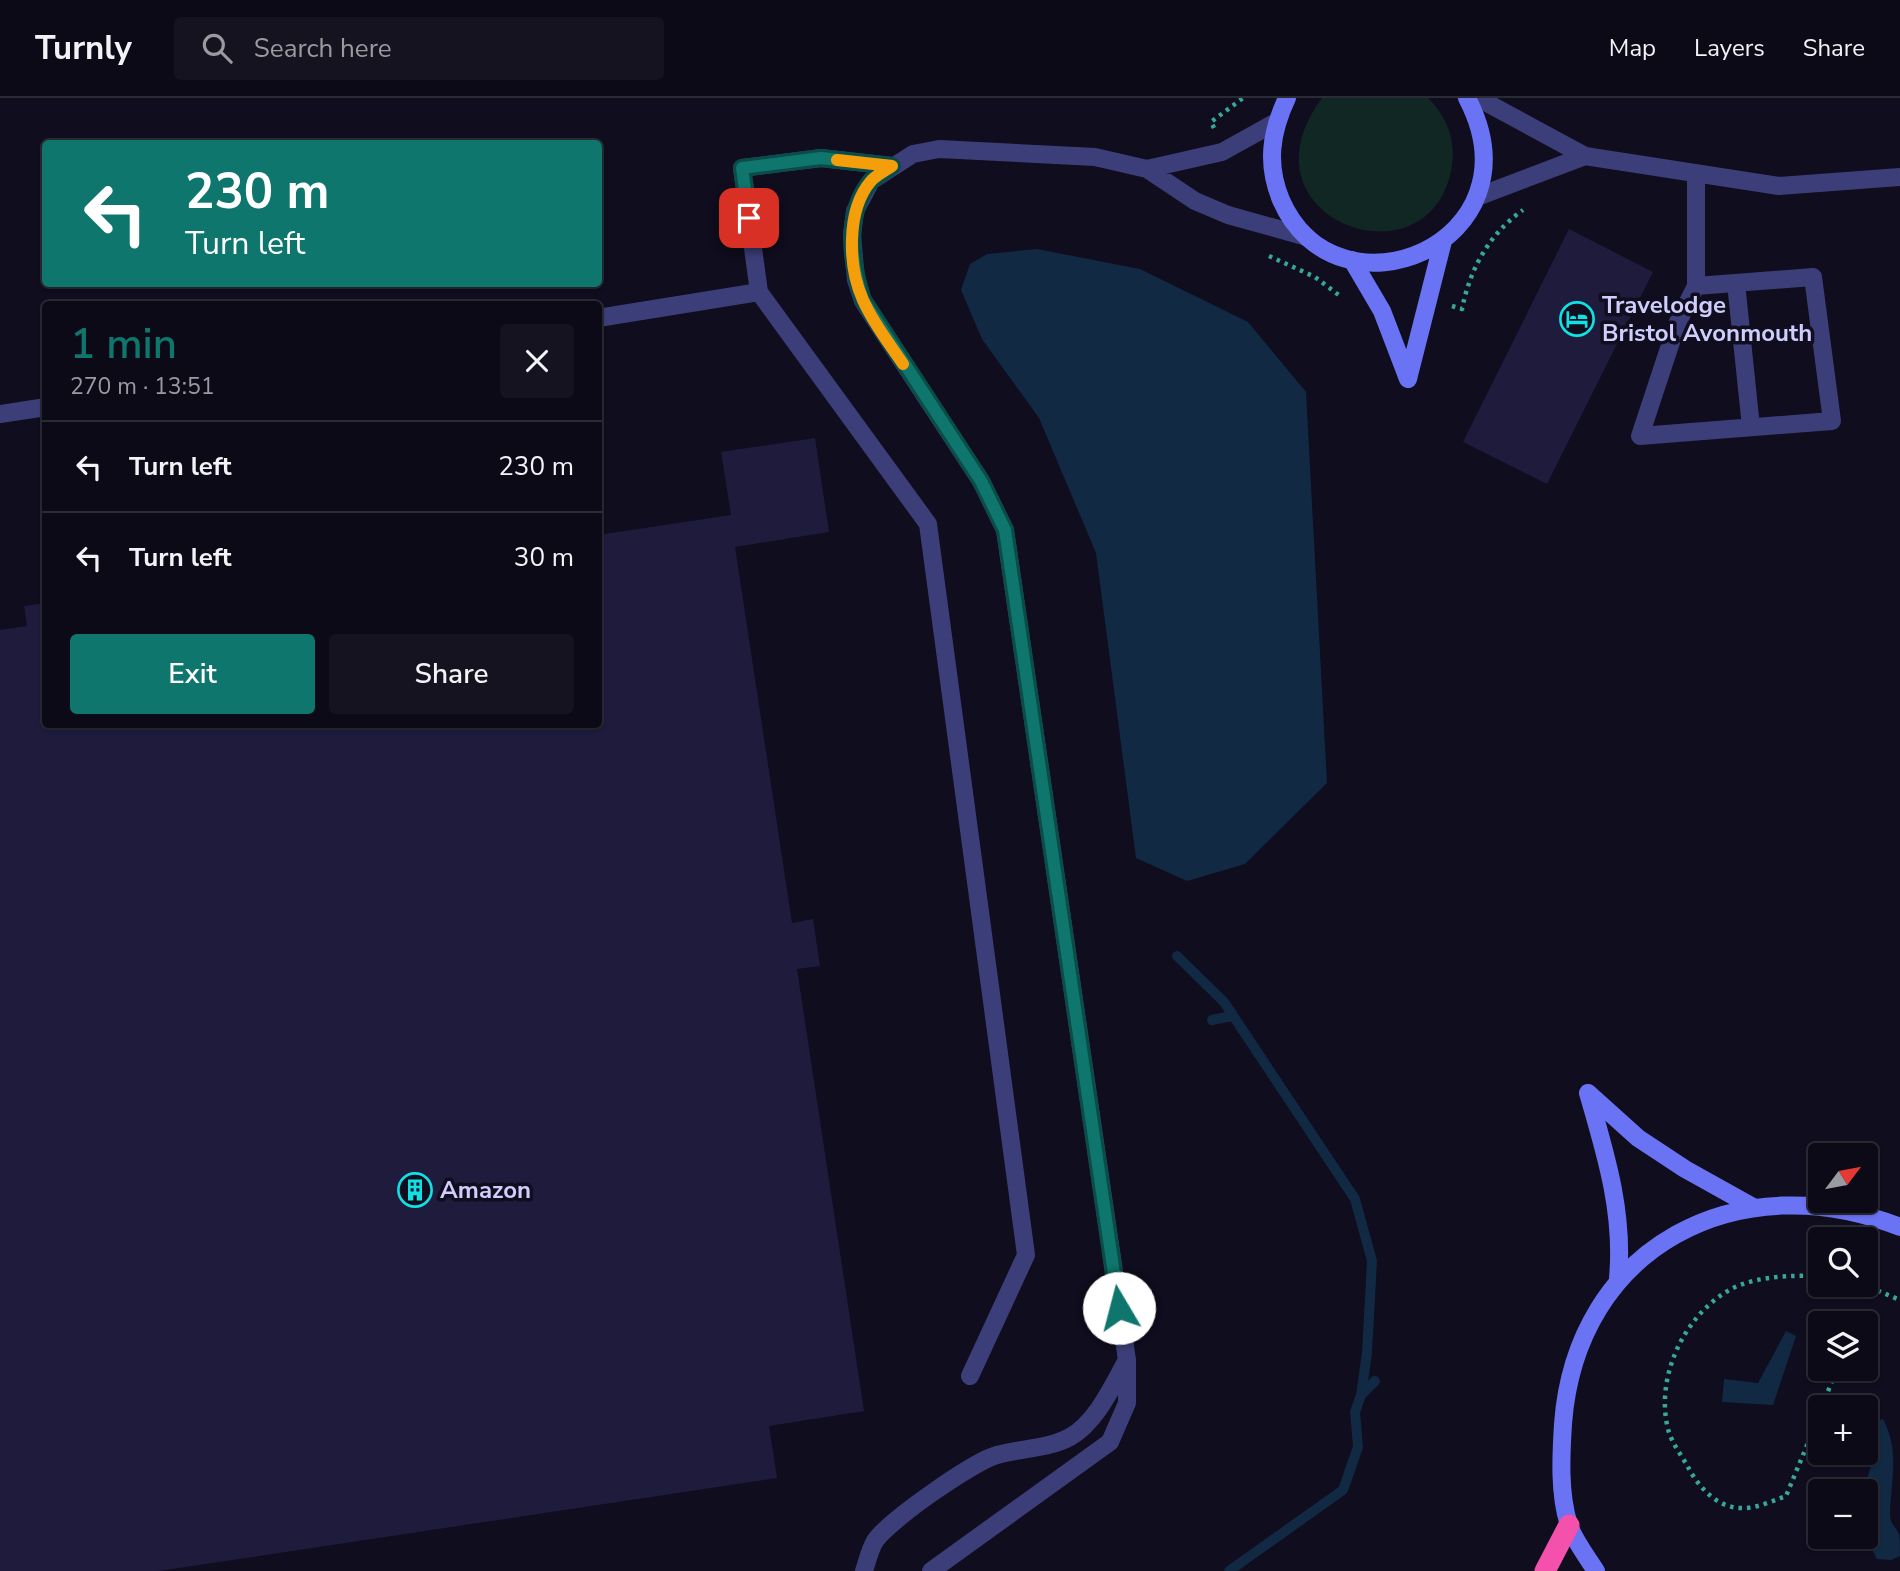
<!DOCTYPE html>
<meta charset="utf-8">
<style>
:root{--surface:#0b0a16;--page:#14131f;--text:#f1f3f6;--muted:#9a9aa1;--line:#2b2b35;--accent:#0f766e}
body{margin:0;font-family:"Nunito Sans",sans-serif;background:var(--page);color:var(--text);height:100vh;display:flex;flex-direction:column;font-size:26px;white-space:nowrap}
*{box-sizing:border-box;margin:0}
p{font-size:23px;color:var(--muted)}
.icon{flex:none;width:38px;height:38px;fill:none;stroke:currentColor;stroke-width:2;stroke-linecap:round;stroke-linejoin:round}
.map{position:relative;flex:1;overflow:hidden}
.details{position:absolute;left:42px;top:203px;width:560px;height:427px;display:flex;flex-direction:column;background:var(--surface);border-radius:7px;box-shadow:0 2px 5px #0004,0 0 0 2px var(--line)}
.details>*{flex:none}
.hud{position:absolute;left:42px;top:42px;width:560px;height:147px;border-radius:7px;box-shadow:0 2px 5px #0004,0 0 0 2px var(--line);background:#0f766e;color:#fff;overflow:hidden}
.needle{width:46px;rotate:58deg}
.tools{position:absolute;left:1808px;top:1045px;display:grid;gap:14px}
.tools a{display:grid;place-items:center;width:70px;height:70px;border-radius:7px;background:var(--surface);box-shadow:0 2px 5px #0004,0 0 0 2px var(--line);font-size:35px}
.pin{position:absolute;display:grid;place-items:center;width:60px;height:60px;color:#fff;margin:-30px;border-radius:14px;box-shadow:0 4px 10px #0006}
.me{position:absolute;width:77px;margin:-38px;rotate:352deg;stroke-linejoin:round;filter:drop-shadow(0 0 5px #0008)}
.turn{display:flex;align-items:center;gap:24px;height:147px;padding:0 28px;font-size:32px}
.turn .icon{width:91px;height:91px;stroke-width:2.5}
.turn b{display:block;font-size:49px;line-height:60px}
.round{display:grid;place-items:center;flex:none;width:74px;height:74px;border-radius:7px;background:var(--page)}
.summary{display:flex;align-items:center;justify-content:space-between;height:119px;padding:0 28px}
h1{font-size:42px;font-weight:600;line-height:52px;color:var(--accent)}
.action{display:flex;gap:14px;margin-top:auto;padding:14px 28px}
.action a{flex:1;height:80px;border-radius:7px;background:var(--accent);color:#fff;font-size:28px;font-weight:600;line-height:80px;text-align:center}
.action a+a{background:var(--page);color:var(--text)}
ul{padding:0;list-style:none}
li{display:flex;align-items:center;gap:21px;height:91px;padding:0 28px;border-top:2px solid var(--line)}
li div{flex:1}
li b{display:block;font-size:26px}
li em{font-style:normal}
header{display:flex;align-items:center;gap:42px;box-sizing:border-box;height:98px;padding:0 35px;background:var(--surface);border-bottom:2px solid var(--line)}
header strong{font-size:33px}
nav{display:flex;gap:38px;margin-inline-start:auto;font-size:24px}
.search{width:490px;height:63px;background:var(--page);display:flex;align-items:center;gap:18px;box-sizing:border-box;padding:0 24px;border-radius:7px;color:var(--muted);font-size:26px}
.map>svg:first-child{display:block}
.green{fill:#112724}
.water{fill:#112943}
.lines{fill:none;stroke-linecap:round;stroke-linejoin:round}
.stream{stroke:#112943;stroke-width:10}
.building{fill:#1f1b3d}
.path{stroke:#35a897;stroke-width:4.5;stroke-dasharray:3.5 5;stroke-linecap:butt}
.lane{stroke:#3c3e79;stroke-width:18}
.street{stroke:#3c3e79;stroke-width:18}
.secondary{stroke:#6b73f5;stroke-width:18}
.highway{stroke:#f351ac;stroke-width:21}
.route-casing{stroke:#0a4d48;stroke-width:18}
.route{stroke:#0f766e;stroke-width:12}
.slow{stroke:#f59e0b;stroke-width:12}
.labels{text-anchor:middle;stroke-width:7;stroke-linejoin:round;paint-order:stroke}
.poi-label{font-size:24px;font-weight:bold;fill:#cfcdfc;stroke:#0f0d1e;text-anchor:start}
</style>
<header>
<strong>Turnly</strong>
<div class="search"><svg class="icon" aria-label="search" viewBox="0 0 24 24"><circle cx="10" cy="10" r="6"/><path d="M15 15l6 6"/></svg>Search here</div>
<nav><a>Map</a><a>Layers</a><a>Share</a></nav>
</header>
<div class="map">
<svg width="1900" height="1473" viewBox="0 0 1900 1473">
<rect width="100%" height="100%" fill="#0f0d1e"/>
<!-- green -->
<path class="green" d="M1322,0H1428C1448,19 1457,45 1451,73C1427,191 1233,120 1322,0Z"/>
<!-- water -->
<path class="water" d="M1037,151L1140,171L1248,224L1306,294L1327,685L1245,766L1187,783L1136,760L1096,455L1039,320L982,241L961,192L970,166L987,156Z
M1786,1233L1796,1238L1773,1307L1722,1304L1724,1281L1758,1285Z
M1883,1321C1900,1353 1891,1380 1890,1417C1890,1426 1896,1429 1899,1436C1900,1442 1900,1451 1900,1458L1891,1462L1877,1461L1865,1439L1866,1393H1863C1868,1374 1880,1355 1867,1338L1870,1325Z"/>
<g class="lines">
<!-- stream -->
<path class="stream" d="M1177,858L1224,904L1355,1101L1372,1163L1367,1255L1361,1297
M1212,922L1232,918
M1229,1473L1343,1392L1358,1349L1355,1314L1361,1297L1375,1283"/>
</g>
<!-- building -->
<path class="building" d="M1569,131L1653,174L1547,386L1463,344Z
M815,340L829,434L735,449L792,825L813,821L820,868L797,871L864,1313L769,1328L777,1380L159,1473H0V532L27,528L24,508L46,505V626H598V437L731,417L721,354Z"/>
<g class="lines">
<!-- path -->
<path class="path" d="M1214,30L1211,24L1243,0
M1269,158L1315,179L1340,198
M1452,208L1462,211C1470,171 1489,136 1523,112
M1820,1178C1793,1177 1756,1178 1731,1191C1684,1217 1655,1279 1668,1331C1671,1344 1682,1358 1688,1369C1698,1388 1716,1409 1740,1410C1756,1411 1772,1403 1786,1398L1820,1316
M1862,1186L1900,1202
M1854,1225L1860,1209
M1822,1309L1837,1270"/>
<!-- lane -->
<path class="lane" d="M892,68L821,60L742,70L759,194L928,426L1026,1157L970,1278
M1147,71L1222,54L1276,24
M1736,185L1751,329
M1696,188L1677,226L1640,338L1832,323L1813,179L1696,188V76
M598,220L759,194
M0,316L46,309
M864,1473C867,1464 870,1451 875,1443C888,1423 974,1363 997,1357C1021,1350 1048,1351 1070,1339C1096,1325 1113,1287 1127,1262
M931,1473L1110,1344L1127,1305V1262L1005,432L981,383L863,203L856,182L852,137L855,113L871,83L913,56L939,51L1095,59L1147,71L1195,103L1228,117L1307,139"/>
<!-- street -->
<path class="street" d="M1478,0L1585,58L1779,88L1900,79
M1477,99L1585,58"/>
<!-- secondary -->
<path class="secondary" d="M1287,0C1271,34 1266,66 1281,102C1337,230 1543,145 1467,0
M1352,162L1382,213L1408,281
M1408,281L1443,143
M1588,995L1638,1040L1685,1071L1755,1110
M1588,995C1606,1057 1624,1115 1618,1180
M1596,1473C1587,1459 1574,1442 1569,1427C1559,1396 1561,1358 1563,1326C1576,1147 1740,1065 1900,1129"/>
<!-- highway -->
<path class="highway" d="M1545,1473L1569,1427"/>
</g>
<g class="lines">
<!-- route casing -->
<g class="route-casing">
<path id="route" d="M749,120L742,70L821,60L892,68C886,73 875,78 870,84C844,117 851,166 863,202L981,383L1005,432L1119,1210"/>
</g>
<!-- route -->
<use href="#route" class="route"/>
<!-- slow -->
<path class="slow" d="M837,62L892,68C886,72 876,77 871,83C846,112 848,169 863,202C873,225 889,245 903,266"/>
</g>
<!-- icons -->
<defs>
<g id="hotel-ring" transform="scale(1.75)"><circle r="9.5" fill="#0f0d1e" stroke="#10e1e5" stroke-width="1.5"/><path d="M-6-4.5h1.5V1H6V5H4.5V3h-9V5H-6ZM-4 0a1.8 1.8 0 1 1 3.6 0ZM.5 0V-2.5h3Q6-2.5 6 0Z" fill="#10e1e5"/></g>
<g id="building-ring" transform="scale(1.75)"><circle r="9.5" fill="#0f0d1e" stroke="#10e1e5" stroke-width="1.5"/><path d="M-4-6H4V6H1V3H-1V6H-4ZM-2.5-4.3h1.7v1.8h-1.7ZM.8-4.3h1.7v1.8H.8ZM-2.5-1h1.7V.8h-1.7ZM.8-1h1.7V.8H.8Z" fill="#10e1e5"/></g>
</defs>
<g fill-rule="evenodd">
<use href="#hotel-ring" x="1577" y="221"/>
<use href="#building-ring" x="415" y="1092"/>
</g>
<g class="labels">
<!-- poi labels -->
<g class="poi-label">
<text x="1602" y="215">Travelodge<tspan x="1602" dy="28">Bristol Avonmouth</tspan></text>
<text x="440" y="1100">Amazon</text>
</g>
</g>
</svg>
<div class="tools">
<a><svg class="needle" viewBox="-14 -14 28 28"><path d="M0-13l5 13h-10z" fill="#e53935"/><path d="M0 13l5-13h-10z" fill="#9a9aa1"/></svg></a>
<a><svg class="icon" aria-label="search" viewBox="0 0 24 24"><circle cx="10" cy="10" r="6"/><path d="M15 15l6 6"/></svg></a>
<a><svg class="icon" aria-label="layers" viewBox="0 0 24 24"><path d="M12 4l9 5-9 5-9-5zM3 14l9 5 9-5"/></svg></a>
<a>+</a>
<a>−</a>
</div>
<div class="pin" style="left:749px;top:120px;background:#d93025"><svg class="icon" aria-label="arrive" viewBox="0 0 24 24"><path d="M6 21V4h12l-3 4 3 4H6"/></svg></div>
<svg class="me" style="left:1119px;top:1210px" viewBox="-20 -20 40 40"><circle r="19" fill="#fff"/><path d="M0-13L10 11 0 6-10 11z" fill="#0f766e"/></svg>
<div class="hud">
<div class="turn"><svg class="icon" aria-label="left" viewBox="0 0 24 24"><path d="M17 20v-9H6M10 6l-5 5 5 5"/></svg><div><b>230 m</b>Turn left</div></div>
</div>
<section class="details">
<div class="summary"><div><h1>1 min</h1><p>270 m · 13:51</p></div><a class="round"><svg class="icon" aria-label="close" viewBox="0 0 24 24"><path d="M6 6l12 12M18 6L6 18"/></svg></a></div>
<ul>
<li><svg class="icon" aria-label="left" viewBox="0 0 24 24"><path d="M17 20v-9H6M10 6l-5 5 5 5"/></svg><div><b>Turn left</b></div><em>230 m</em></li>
<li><svg class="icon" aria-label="left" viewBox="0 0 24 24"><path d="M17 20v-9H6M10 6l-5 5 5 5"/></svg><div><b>Turn left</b></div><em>30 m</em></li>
</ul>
<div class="action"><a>Exit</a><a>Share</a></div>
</section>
</div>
